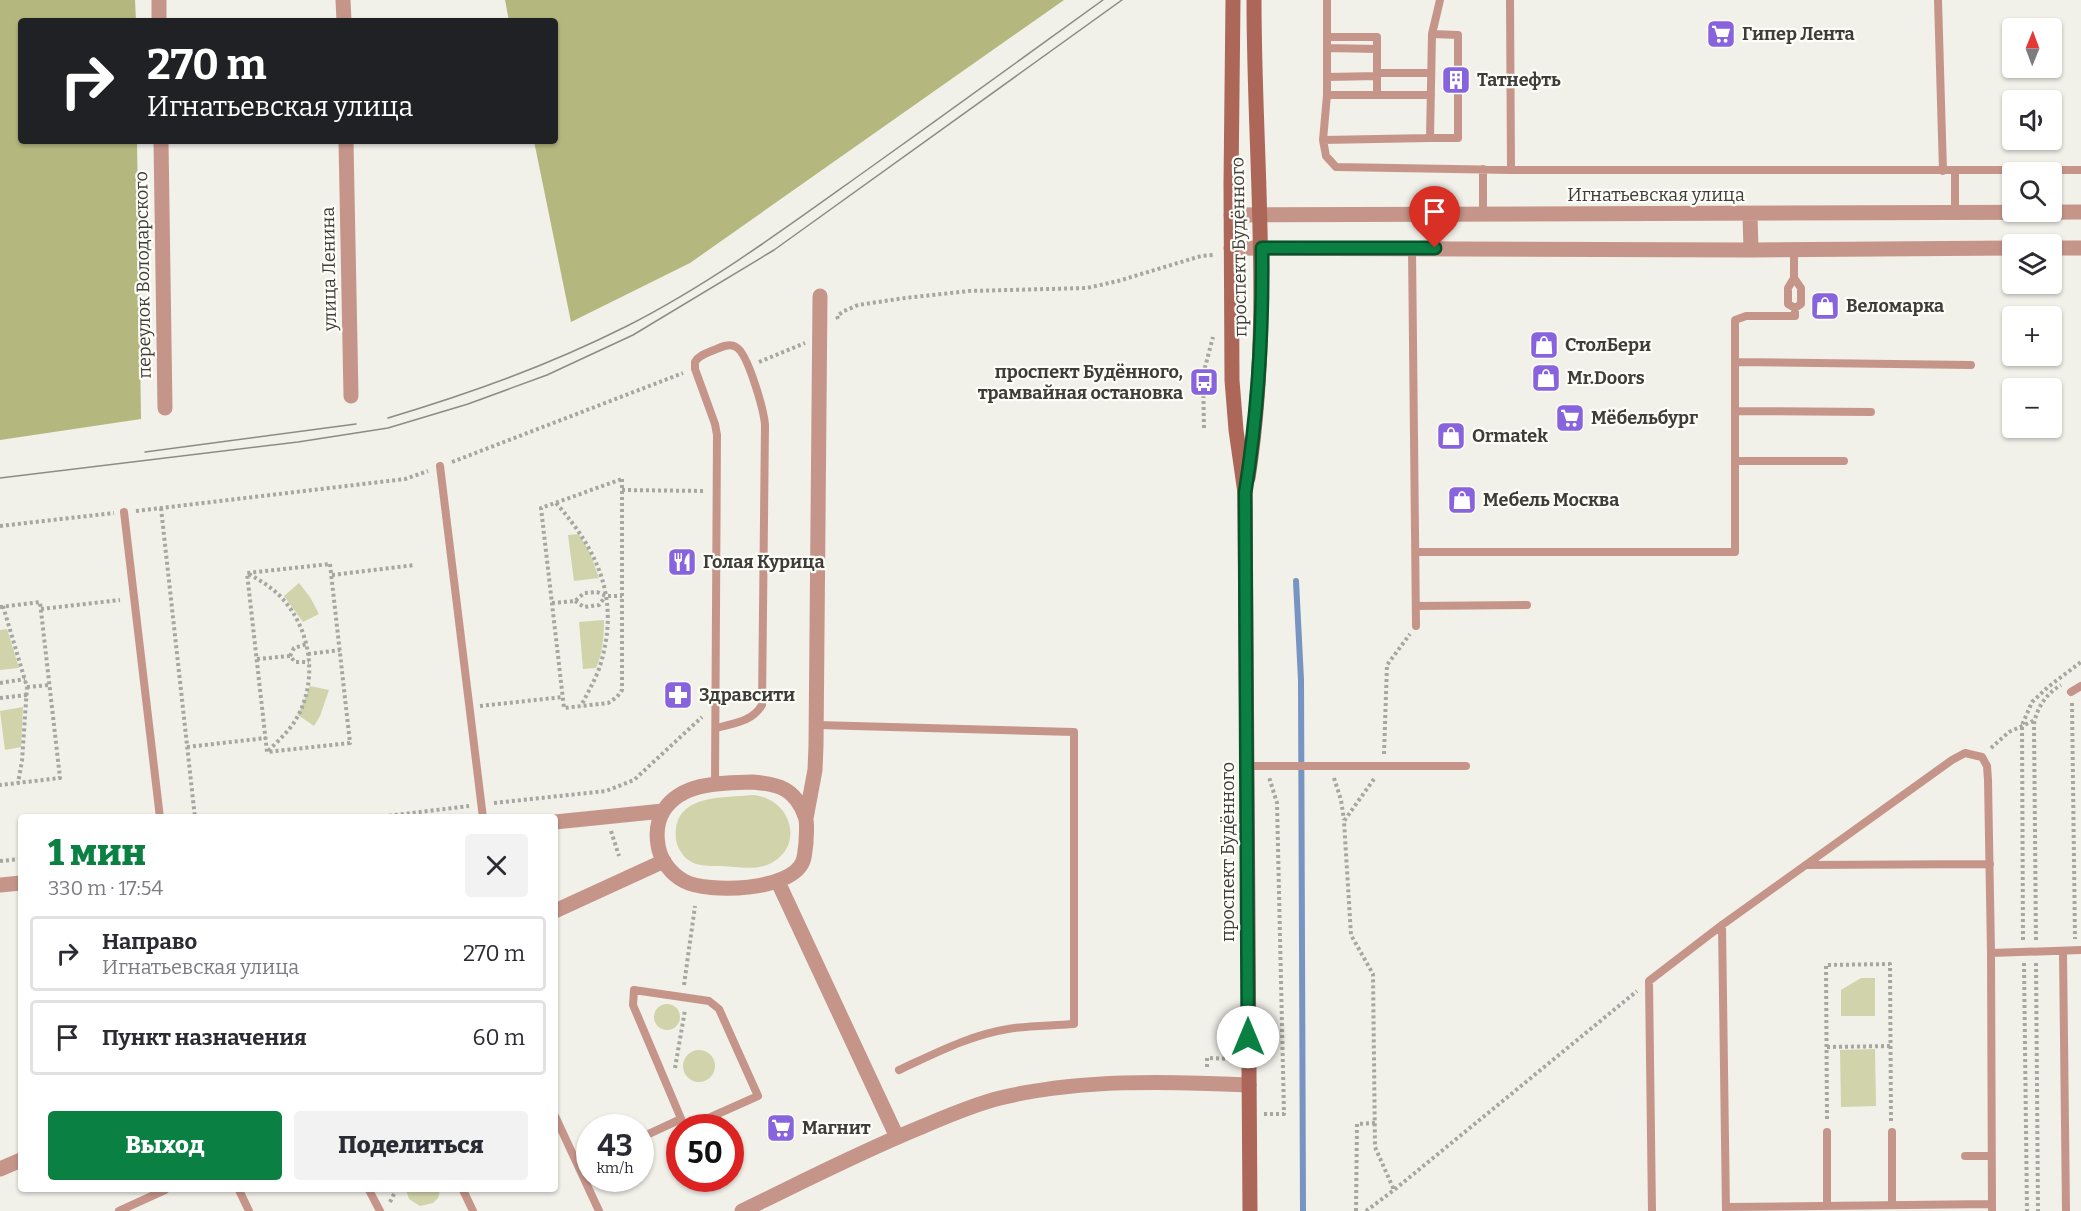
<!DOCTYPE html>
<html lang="ru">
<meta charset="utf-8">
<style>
:root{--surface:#fff;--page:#f2f2f3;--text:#2b2b33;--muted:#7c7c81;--line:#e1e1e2;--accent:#0b8043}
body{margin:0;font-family:Bitter,serif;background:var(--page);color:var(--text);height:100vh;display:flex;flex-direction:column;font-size:22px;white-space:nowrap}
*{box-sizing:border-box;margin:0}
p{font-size:20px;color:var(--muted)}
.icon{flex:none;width:33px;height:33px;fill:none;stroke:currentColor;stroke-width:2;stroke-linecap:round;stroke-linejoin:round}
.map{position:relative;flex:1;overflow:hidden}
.panel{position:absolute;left:18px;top:814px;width:540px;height:378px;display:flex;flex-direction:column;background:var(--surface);border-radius:6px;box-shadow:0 2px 4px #0004}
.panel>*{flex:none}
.guide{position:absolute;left:18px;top:18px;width:540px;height:126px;border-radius:6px;box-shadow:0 2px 4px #0004;background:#202124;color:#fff;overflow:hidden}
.needle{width:39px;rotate:1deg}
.buttons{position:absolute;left:2002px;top:18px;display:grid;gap:12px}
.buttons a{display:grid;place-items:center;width:60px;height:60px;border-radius:6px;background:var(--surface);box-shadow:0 2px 4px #0004;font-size:30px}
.speed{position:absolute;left:576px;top:1114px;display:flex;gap:12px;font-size:30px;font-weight:700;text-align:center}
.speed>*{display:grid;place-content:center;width:78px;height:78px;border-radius:50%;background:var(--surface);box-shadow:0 2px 4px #0004;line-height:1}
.speed small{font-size:15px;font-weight:400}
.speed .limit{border:9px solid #d22;background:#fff;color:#111}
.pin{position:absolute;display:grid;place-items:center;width:51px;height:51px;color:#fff;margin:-62px -26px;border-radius:50% 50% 50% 0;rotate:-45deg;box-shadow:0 0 6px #0007}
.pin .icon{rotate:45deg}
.me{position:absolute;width:66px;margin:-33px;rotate:0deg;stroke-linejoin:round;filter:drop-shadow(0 0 4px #0008)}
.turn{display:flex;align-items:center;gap:21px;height:126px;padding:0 30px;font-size:27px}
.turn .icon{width:78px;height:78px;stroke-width:2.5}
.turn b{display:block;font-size:42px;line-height:51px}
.round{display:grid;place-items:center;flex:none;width:63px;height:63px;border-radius:6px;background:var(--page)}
.overview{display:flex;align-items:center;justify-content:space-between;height:102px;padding:0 30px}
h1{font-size:36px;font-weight:800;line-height:45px;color:var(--accent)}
.action{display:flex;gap:12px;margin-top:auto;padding:12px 30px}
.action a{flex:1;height:69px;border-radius:6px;background:var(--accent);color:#fff;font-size:24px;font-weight:800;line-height:69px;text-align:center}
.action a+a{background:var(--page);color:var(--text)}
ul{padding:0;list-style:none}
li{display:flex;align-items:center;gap:18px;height:75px;margin:0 12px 9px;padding:0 18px;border:3px solid var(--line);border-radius:6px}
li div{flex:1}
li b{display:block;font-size:22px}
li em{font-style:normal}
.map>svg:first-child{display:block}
.green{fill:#d1d3aa}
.forest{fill:#b5b87e}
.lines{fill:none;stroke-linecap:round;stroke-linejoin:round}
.stream{stroke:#7794c2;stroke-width:6}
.path{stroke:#a7a7a1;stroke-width:4;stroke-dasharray:3 3;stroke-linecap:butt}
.lane{stroke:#c6958a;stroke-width:8}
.street{stroke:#c6958a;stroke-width:15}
.secondary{stroke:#ad6759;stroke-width:15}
.tram{stroke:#8c8c87;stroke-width:1.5}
.route-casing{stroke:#07532c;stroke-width:15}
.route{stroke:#0b8043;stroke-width:10}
.labels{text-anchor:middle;stroke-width:4.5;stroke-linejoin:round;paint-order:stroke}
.poi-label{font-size:18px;font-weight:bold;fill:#3d3d3a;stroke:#fffdf7;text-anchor:start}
.street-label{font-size:18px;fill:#3d3d3a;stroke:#fffdf7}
</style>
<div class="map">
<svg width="2081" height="1211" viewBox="0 0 2081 1211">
<rect width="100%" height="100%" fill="#f1f0e9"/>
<!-- green -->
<path class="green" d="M579,534L590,553L599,578L574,581L568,535Z
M299,583L310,597L319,614L303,622L284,596Z
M604,620C604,636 603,653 596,668L583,669L579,622Z
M7,629L19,668L0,670V630Z
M310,686L329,690L320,716L314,726L298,715Z
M23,707L21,747L5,750L0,711Z
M752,795C793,798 806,849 767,865C754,870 736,867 722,866C706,866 690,867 681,852C676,845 675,837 676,829C680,794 726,798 752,795Z
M1861,978H1875V1016H1841V990Z
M654 1017a13 13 0 1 1 26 0a13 13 0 1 1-26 0Z
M1875,1049L1876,1106L1841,1107L1840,1050Z
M683 1066a16 16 0 1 1 32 0a16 16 0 1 1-32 0Z
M406,1190H440L438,1198L433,1203L420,1206L409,1199Z"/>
<!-- forest -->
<path class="forest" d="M0,0H135L136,21H21V141H137L141,419L0,440Z
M505,0H1064L690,263L571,322L534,141H555V21H509Z"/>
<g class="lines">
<!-- stream -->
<path class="stream" d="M1296,581L1301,680L1303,1211"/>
<!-- path -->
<path class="path" d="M838,319L837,316L844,311L858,305L905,298L969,291L1087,288L1118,281L1201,256L1214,255
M759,362L805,343
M1204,428L1203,375L1213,337
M452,462L683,373
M622,479V690L617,697L608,703L564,708L541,508Z
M622,490L705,491
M556,503C600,553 621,602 599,669C594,682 587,694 581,706
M161,508L195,818
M136,511L405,479L428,471
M0,526L114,513
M330,564L350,743L267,752L247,573Z
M249,574C259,580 270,586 279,595C312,628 320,684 293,724C286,734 276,743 268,751
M332,575L415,565
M575,601L584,607L599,605L605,597
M552,603L575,601L584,593L597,592L606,596H622
M3,606L27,687L22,761L18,783
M0,607L40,602L60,778L0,785
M41,609L120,600
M308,654L340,650
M290,656L294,648L307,644
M257,659L290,656L295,662H309
M0,683L25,679
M27,687L49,685
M0,698L27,695
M2072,703L2075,939
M480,706L563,697
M187,747L266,738
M1991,748L2009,732L2035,720
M1384,754L1387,665L1410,634
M1334,778L1341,800L1344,820
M1374,779L1344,821L1351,935L1373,974L1375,1147L1394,1190
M494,803L606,791L634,780L702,717
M371,818L469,806
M611,831L619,856
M0,861L21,859
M2023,940L2022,725L2032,702L2048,687L2081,662
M2036,940L2034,724C2037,707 2047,693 2061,685
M2024,963L2027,1211
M2036,963L2038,1211
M684,985L695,906
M1827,1047L1891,1046
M1207,1067V1058L1233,1059
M675,1068L685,1010
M1264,1114H1284L1277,803L1269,777
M1827,1119L1826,965L1890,964L1891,1122
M390,1202L396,1190
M1356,1211L1357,1124L1375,1123
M1366,1211L1394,1190L1637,991"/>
<!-- lane -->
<path class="lane" d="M1327,0V95L1323,140L1326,156L1336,167L1511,170H2081
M1510,0L1511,170
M1938,0L1943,171
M1432,34L1458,35V138H1430L1432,34L1440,0
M1327,37H1377V49
M1327,48L1377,49V95H1327
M1377,73H1431
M1327,77L1377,76
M1377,95H1431
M1323,140L1430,138
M1483,169V214
M1955,171V213
M1412,248L1416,626
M1794,278L1788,288V304L1795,308
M2007,278V248
M1735,362L1971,365
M1735,411L1871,412
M1735,461H1844
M440,466L483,818
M124,512L160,818
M1416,552H1735V320L1746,316H1795V308L1801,304V288L1794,278V250
M1416,606L1527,605
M2071,692L2081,686
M817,725L1074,732V1024C1052,1026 1030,1025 1008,1029C970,1035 934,1054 899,1070
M1247,766H1466
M715,784L717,435L715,424L695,369V362C699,355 707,353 714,350C721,347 729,343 736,347C748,353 764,411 765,425L762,705C752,722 734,723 716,728
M1806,865L1990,864
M1722,925L1726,1211
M2063,952L2066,1211
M1991,953L2081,950
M555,1116L599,1211
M685,1128L633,1005L634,990L709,1001L719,1009L758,1096L686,1128
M1827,1132V1206
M1892,1132V1205
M640,1138L681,1119
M1965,1156H1991
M579,1167L590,1162
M239,1190L249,1211
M369,1190L380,1211
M463,1190L473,1211
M1726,1207L1992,1204
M119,1211L165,1190
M1652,1211L1649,981L1722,925L1952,760L1965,753L1982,757L1987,766L1988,780L1991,953L1992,1211"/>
<!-- street -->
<path class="street" d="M159,0V21
M343,0L344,21
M161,141L165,408
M346,141L351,396
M1231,215L2081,212
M1750,215L1751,250
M1231,248L1751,250L2013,248
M2052,248H2081
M752,782C778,784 795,788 805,816C808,823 806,835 806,843C805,849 805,856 803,861C792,891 708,894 684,881C671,874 660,860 658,845C656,833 657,821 664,810C682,782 722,783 752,782Z
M806,818L815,770L816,746L820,296
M555,822L663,811
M778,882L897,1137
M0,885L21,883
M555,911L664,861
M0,1169L21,1160
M742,1211C800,1183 858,1153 919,1128C945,1117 972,1105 1000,1098C1078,1079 1168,1081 1249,1085"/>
<!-- secondary -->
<path class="secondary" d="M1233,0L1231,184L1232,380L1236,430L1245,493L1250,1211
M1248,478C1273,318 1254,161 1254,0"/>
<!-- tram -->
<path class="tram" d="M388,418C471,393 547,366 625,327C710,284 787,227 864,172C944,115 1024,57 1103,0
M145,452L356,424
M0,478L298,442L388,428L468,404L547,375L633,335L774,250L1122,0"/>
</g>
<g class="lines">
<!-- route casing -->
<g class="route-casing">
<path id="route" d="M1248,1037L1245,493C1258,412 1263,330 1262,248H1435"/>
</g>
<!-- route -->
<use href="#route" class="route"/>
</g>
<!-- icons -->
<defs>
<g id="supermarket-square" transform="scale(1.5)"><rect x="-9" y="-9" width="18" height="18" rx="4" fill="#8863de" stroke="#fffdf7"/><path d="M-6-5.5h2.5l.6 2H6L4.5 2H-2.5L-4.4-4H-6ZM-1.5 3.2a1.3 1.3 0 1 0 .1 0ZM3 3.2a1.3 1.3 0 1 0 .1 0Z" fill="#fff"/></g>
<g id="building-square" transform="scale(1.5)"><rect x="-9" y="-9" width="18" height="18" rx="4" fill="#8863de" stroke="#fffdf7"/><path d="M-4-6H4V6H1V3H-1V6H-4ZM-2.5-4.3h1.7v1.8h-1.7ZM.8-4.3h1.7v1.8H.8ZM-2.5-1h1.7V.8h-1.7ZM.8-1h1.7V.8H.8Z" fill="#fff"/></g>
<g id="shop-square" transform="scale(1.5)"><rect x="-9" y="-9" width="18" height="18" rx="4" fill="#8863de" stroke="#fffdf7"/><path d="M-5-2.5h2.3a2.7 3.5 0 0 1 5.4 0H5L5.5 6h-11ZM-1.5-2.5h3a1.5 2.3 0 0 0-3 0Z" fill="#fff"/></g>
<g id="bus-square" transform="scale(1.5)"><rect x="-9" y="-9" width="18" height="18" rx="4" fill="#8863de" stroke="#fffdf7"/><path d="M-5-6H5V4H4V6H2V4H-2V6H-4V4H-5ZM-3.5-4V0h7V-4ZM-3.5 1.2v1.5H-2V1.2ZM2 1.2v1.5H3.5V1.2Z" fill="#fff"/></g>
<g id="restaurant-square" transform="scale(1.5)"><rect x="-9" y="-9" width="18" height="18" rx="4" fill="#8863de" stroke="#fffdf7"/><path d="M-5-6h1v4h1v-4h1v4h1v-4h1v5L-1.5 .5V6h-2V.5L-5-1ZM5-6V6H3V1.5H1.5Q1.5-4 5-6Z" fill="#fff"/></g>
<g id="pharmacy-square" transform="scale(1.5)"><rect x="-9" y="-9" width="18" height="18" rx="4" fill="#8863de" stroke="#fffdf7"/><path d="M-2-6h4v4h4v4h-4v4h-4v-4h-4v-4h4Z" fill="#fff"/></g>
</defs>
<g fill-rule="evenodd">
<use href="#supermarket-square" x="1721" y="34"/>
<use href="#building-square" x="1456" y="80"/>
<use href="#shop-square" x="1825" y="306"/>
<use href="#shop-square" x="1544" y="345"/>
<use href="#shop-square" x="1546" y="378"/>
<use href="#bus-square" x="1204" y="382"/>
<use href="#supermarket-square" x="1570" y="418"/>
<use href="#shop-square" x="1451" y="436"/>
<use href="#shop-square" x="1462" y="500"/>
<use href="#restaurant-square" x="682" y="562"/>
<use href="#pharmacy-square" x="678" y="695"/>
<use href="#supermarket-square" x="781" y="1128"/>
</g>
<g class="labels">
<!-- poi labels -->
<g class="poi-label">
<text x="1742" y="40">Гипер Лента</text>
<text x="1477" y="86">Татнефть</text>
<text x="1846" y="312">Веломарка</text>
<text x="1565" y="351">СтолБери</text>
<text x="1183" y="378" text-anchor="end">проспект Будённого,<tspan x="1183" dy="21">трамвайная остановка</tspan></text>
<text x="1567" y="384">Mr.Doors</text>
<text x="1591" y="424">Мёбельбург</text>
<text x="1472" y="442">Ormatek</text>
<text x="1483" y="506">Мебель Москва</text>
<text x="703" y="568">Голая Курица</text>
<text x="699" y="701">Здравсити</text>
<text x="802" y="1134">Магнит</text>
</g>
<!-- street labels -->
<g class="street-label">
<text x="1656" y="201">Игнатьевская улица</text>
<text transform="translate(1239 247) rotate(-91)" y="6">проспект Будённого</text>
<text transform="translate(329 269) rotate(-91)" y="6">улица Ленина</text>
<text transform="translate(143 275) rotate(-91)" y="6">переулок Володарского</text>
<text transform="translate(1228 852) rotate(-90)" y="6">проспект Будённого</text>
</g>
</g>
</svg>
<div class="buttons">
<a><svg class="needle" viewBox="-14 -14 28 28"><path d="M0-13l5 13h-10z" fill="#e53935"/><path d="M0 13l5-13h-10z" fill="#7c7c81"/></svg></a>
<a><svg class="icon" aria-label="sound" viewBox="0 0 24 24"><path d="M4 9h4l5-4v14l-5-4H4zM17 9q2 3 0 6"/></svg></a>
<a><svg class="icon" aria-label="search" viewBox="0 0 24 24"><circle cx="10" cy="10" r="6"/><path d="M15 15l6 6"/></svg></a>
<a><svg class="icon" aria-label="layers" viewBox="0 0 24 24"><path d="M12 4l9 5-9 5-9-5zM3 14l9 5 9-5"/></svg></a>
<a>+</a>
<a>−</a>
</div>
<div class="speed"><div>43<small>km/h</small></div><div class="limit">50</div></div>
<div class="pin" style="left:1435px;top:248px;background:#d93025"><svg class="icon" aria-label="arrive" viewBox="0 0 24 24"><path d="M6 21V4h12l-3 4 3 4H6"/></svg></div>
<svg class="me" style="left:1248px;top:1037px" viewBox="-20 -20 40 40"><circle r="19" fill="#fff"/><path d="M0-13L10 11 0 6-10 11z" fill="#0b8043"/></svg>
<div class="guide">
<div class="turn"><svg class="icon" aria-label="right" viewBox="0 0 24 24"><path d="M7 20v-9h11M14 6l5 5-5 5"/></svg><div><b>270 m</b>Игнатьевская улица</div></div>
</div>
<section class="panel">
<div class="overview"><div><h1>1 мин</h1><p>330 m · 17:54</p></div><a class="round"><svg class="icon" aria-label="close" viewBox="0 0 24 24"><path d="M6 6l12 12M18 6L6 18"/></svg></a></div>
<ul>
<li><svg class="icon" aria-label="right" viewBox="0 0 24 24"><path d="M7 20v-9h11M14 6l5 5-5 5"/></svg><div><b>Направо</b><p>Игнатьевская улица</p></div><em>270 m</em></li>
<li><svg class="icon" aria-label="arrive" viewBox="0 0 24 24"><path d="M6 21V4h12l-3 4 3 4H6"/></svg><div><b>Пункт назначения</b></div><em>60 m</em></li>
</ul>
<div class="action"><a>Выход</a><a>Поделиться</a></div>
</section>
</div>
